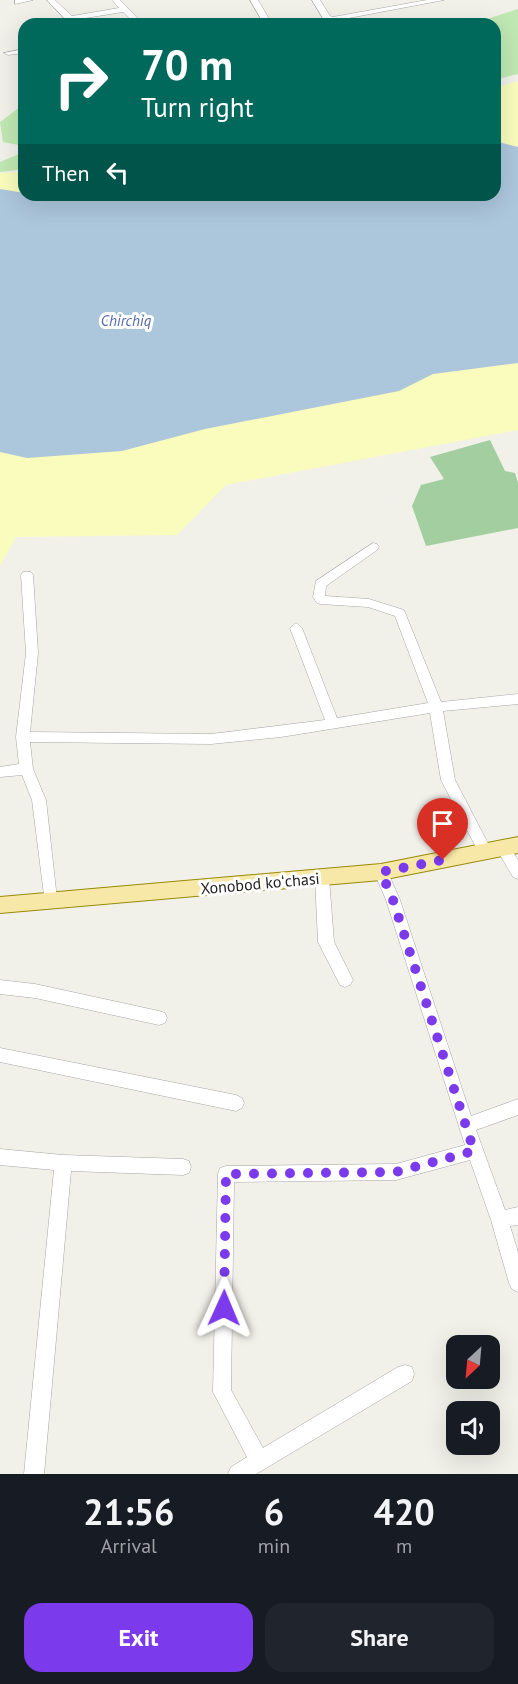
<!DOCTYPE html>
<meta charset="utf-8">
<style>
:root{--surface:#171b24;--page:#20242c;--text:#f1f3f6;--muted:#9ea1a6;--accent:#7c3aed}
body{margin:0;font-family:"PT Sans",sans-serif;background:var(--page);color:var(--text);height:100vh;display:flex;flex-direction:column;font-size:22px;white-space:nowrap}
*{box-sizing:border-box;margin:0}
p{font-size:20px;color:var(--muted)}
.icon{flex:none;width:33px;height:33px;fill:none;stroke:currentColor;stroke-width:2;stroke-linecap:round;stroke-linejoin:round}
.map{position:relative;height:1474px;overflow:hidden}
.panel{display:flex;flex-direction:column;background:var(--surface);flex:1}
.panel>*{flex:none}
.top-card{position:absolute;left:18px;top:18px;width:483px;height:183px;border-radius:18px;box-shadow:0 6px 24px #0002;background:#00695c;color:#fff;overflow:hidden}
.needle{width:39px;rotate:206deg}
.tools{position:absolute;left:446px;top:1335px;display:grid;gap:12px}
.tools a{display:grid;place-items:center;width:54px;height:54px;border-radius:12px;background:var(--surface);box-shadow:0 6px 24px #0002;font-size:30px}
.pin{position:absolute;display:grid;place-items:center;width:51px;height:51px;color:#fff;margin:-62px -26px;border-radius:50% 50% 50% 0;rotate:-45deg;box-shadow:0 0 6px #0007}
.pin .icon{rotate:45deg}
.me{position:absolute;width:66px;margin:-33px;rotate:1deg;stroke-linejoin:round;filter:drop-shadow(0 0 4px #0008)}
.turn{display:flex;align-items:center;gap:21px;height:126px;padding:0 24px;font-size:27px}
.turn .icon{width:78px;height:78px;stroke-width:2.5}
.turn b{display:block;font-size:42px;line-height:51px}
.then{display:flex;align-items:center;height:57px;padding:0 24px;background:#0003;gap:12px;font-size:22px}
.eta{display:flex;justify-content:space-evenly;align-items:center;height:102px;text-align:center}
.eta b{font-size:36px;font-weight:600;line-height:42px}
.primary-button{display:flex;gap:12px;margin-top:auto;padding:12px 24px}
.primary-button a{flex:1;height:69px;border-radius:18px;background:var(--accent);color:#fff;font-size:24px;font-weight:600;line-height:69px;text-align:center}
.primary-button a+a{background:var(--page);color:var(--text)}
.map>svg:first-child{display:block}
.grass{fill:#c0e8b2}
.forest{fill:#a2cea0}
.sand{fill:#f9fcbd}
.water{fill:#acc6dc}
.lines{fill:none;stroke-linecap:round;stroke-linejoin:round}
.minor-casing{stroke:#a6a6a6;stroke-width:1}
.major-casing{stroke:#978a08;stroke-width:2}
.minor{fill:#fff;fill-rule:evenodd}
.major{fill:#f8e8a8;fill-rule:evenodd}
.route{stroke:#7c3aed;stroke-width:10;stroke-dasharray:0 18}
.labels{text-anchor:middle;stroke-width:6;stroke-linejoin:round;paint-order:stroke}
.far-water-label{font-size:15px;font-style:italic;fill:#5269ae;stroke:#fff}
.street-label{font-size:16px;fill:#222;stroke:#fff}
</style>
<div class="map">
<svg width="518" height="1474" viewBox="0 0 518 1474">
<rect width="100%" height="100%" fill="#f1f0e9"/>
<!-- grass -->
<path class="grass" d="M518,9V74L495,80V24H472Z
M24,104V146L3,142L0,122Z
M24,152V169L0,172V162Z"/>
<!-- forest -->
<path class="forest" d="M490,440L505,471L515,473L518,483V528L426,546L412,506L421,485L444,479L430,457Z"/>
<!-- sand -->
<path class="sand" d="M518,81V430L226,485L177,535L16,537L0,566V173L24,172V195H495V88Z"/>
<!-- water -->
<path class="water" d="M495,141L518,147V363L433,374L399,391L205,429L122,451L27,458L0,452V189L43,196L495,195Z"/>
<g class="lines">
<!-- minor casing -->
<g class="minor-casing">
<path id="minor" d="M15,0H33L15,4Z
M47,0H55L72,16L119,8L112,0H120L143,24H135L123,12L67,21Z
M250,0H258L272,24H264Z
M312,0H320L330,16L333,17L427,0H444L333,21L324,20Z
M24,49V53L8,55L4,53Z
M373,543L377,544L379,547L377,550L326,586L325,596L369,599L404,610L441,702L518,694V704L443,711L455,780L492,851L490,855L485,857L480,855L441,780L430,713L281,737L211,744L30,742L33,769L46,800L57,899L55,903L50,905L45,903L32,800L22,775L0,777V767L19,764L16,737L26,653L21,575L23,572H31L33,575L38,653L30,732L211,734L325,720L290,628L296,623L302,628L337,718L428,703L395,616L368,607L321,604L317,603L313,597L316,581Z
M503,842L508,844L518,860V879L513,877L496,848L498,844Z
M381,866L386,868L400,900L471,1116L518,1099V1115L476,1130L505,1210L518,1207V1225L510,1226L518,1252V1292L512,1289L509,1283L491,1220L470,1160L396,1180L234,1182L231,1390L263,1448L398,1367L405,1365L412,1367L414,1374L412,1381L256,1474H228L231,1467L247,1457L213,1392L218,1174L220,1168L226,1166L396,1164L465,1145L386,900L374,872L376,868Z
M322,872L327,874L329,878L334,942L353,980L350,985L345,987L340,985L318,942L315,878L317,874Z
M0,980L35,984L159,1011L165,1013L167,1018L165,1023L159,1025L35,998L0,994Z
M0,1048L236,1095L242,1098L244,1103L242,1108L236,1111L0,1062Z
M0,1149L63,1155L183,1159L189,1161L191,1167L189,1173L183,1175L71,1171L44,1474H24L54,1170L0,1165Z"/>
</g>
<!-- major casing -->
<g class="major-casing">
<path id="major" d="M518,837V853L381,880L0,913V897L381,864Z"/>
</g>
<!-- minor -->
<use href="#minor" class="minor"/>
<!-- major -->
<use href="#major" class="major"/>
</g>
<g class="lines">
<!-- route -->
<path class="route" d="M224,1308L226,1174L396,1172L474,1151L393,900L381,872L443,860"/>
</g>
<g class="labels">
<!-- far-water labels -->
<g class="far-water-label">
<text x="126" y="326">Chirchiq</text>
</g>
<!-- street labels -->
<g class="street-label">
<text transform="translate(260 883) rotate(-5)" y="6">Xonobod koʻchasi</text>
</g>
</g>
</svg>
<div class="tools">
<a><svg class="needle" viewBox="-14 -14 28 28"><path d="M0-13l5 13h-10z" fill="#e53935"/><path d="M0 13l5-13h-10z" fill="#9ea1a6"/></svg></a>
<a><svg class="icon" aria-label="sound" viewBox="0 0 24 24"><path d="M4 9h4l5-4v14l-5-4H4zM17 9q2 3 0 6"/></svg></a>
</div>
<div class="pin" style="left:443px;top:860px;background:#d93025"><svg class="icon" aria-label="arrive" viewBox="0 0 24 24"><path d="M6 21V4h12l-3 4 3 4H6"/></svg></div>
<svg class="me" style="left:224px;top:1308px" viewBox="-20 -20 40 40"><path d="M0-17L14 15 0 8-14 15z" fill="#7c3aed" stroke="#fff" stroke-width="4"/></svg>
<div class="top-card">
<div class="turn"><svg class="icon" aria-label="right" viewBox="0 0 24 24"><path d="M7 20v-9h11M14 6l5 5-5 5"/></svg><div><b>70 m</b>Turn right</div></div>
<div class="then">Then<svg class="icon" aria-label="left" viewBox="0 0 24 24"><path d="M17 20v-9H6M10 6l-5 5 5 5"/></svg></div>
</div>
</div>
<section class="panel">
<div class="eta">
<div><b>21:56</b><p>Arrival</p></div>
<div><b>6</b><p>min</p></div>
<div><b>420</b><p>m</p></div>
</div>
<div class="primary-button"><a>Exit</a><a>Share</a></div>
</section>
